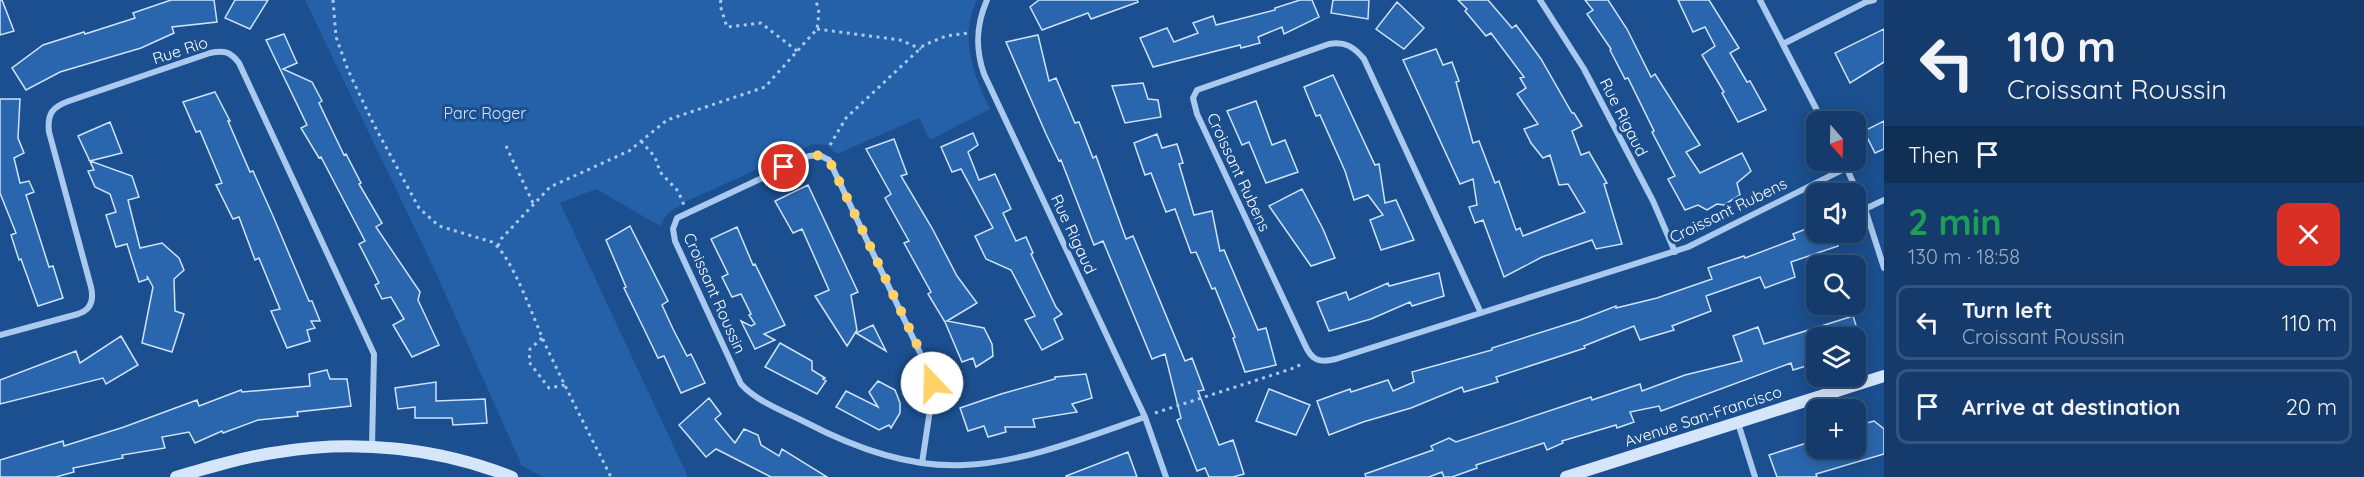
<!DOCTYPE html>
<meta charset="utf-8">
<style>
:root{--surface:#143b6b;--page:#1d4271;--text:#f1f3f6;--muted:#9dadc1;--line:#33557e}
body{margin:0;font-family:Quicksand,sans-serif;background:var(--page);color:var(--text);height:100vh;display:flex;flex-direction:column;font-size:22px;white-space:nowrap}
*{box-sizing:border-box;margin:0}
p{font-size:20px;color:var(--muted)}
.icon{flex:none;width:33px;height:33px;fill:none;stroke:currentColor;stroke-width:2;stroke-linecap:round;stroke-linejoin:round}
.map{position:relative;flex:1;overflow:hidden}
.panel{display:flex;flex-direction:column;background:var(--surface);width:480px}
.panel>*{flex:none}
.banner{background:#143b6b;color:var(--text);overflow:hidden}
.needle{width:39px;rotate:160deg}
.fabs{position:absolute;left:1806px;top:111px;display:grid;gap:12px}
.fabs a{display:grid;place-items:center;width:60px;height:60px;border-radius:12px;background:var(--surface);box-shadow:0 3px 15px #0003,0 0 0 2px var(--line);font-size:30px}
.pin{position:absolute;display:grid;place-items:center;width:51px;height:51px;color:#fff;margin:-26px;border:3px solid #fff;border-radius:50%;box-shadow:0 2px 6px #0007}
.me{position:absolute;width:66px;margin:-33px;rotate:339deg;stroke-linejoin:round;filter:drop-shadow(0 0 4px #0008)}
.turn{display:flex;align-items:center;gap:21px;height:126px;padding:0 24px;font-size:27px}
.turn .icon{width:78px;height:78px;stroke-width:2.5}
.turn b{display:block;font-size:42px;line-height:51px}
.then{display:flex;align-items:center;height:57px;padding:0 24px;background:#0003;gap:12px;font-size:22px}
.round{display:grid;place-items:center;flex:none;width:63px;height:63px;border-radius:12px;background:var(--page)}
.summary{display:flex;align-items:center;justify-content:space-between;height:102px;padding:0 24px}
h1{font-size:36px;font-weight:700;line-height:45px;color:#1e9e55}
ul{padding:0;list-style:none}
li{display:flex;align-items:center;gap:18px;height:75px;margin:0 12px 9px;padding:0 12px;border:3px solid var(--line);border-radius:12px}
li div{flex:1}
li b{display:block;font-size:22px}
li em{font-style:normal}
main{display:flex;flex:1;min-height:0}
.map>svg:first-child{display:block}
.green{fill:#2461a8}
.building{fill:#2a66ad;stroke:#cfe3fa;stroke-width:1.5}
.lines{fill:none;stroke-linecap:round;stroke-linejoin:round}
.path{stroke:#a9c9ee;stroke-width:3;stroke-dasharray:3 4.5;stroke-linecap:butt}
.street{stroke:#a9c9ee;stroke-width:6}
.secondary{stroke:#d6e6fa;stroke-width:12}
.route{stroke:#ffd166;stroke-width:10;stroke-dasharray:0 18}
.labels{text-anchor:middle;stroke-width:6;stroke-linejoin:round;paint-order:stroke}
.street-label{font-size:16px;fill:#fff;stroke:#1b4f8f}
.park-label{font-size:16px;fill:#cfe3fa;stroke:#1b4f8f}
</style>
<main>
<div class="map">
<svg width="1884" height="477" viewBox="0 0 1884 477">
<rect width="100%" height="100%" fill="#1b4f8f"/>
<!-- green -->
<path class="green" d="M305,0H977C959,38 973,74 990,109L930,140L919,118L837,154L827,145L813,144L687,201L667,214L660,226L596,189L560,203L688,477H543L522,466L431,262Z"/>
<!-- building -->
<path class="building" d="M0,0H2L14,31L0,35Z
M171,0H214L217,22L172,27L174,33L141,48L60,72L26,90L12,68L43,45L84,32L85,34L135,18L133,13Z
M235,0H268L250,29L225,18Z
M1039,0H1137L1138,2L1091,19L1088,13L1042,30L1030,7Z
M1300,0H1312L1319,17L1284,34L1282,27L1258,37L1260,43L1241,48L1240,45L1153,67L1140,38L1167,28L1174,42L1198,33L1193,23L1213,16L1216,25L1275,10V8Z
M1333,0H1369L1368,19L1331,13Z
M1458,0H1488L1512,28L1516,25L1541,59L1572,113H1574L1582,126L1572,131L1581,155L1589,152L1607,183L1604,184L1622,244L1596,249L1592,240L1542,257L1504,277L1483,220L1475,223L1469,207L1477,205L1473,179L1460,184L1403,60L1436,49L1443,65L1452,62L1459,81L1456,82L1473,143L1479,141L1495,183L1499,181L1516,230L1520,228L1523,236L1585,212L1568,184L1559,185L1550,155L1543,158L1531,143L1524,129L1538,124L1517,94L1526,88L1520,78L1524,77L1491,33L1486,36L1465,11L1467,9Z
M1585,0H1608L1627,29L1651,77L1655,74L1700,145L1686,152L1700,173L1742,153L1751,171L1737,183L1740,195L1724,205L1717,204L1707,210L1698,205L1685,210L1668,179L1675,176L1652,132L1654,131L1628,78L1625,79L1610,50L1611,49L1587,14L1593,10Z
M1678,0H1709L1739,48L1730,53L1747,82L1750,81L1766,110L1738,122L1722,93L1724,92L1702,55L1715,46L1705,27L1693,32Z
M1397,2L1424,28L1404,49L1376,29Z
M1884,29V62L1850,83L1835,53Z
M284,34L297,63L283,69L312,82L322,101L319,103L344,155L346,154L361,183L359,184L382,223L376,227L420,292L418,300L439,345L412,357L393,325L404,319L391,297L382,299L375,285L379,283L359,244L365,241L321,157L319,158L301,128L307,125L266,40Z
M1038,35L1049,81L1056,78L1075,123L1079,122L1093,158L1096,156L1126,239L1133,236L1185,361L1192,358L1204,390L1198,391L1219,445L1233,440L1244,474L1233,477H1209L1205,468L1197,471L1177,420L1181,418L1165,354L1152,359L1103,241L1094,245L1061,160L1059,161L1046,134L1006,42Z
M1333,75L1375,165L1379,164L1385,203L1396,200L1414,240L1381,250L1370,220L1383,215L1368,195L1354,200L1345,171L1320,115L1316,116L1304,87Z
M1143,83L1148,99L1158,100L1161,117L1125,123L1112,86Z
M215,92L230,121H228L250,172L253,171L273,216L309,301H312L320,321H311L315,328L307,330L310,341L287,348L271,311L280,309L259,258L255,260L239,217L233,219L216,185L222,183L200,131L196,132L183,102Z
M0,99H20L18,138L24,153L14,158L20,183L29,181L34,192L26,195L49,267L53,266L63,298L38,306L21,259L19,260L11,235L16,233L0,193Z
M1256,101L1272,145L1285,140L1298,172L1266,183L1249,142L1242,145L1227,111Z
M1884,121V149L1875,153L1864,131Z
M110,122L122,153L90,161L132,176L139,197L128,200L140,248L162,243L179,258L184,270L174,279L175,311L184,314L172,352L142,343L153,287L147,276L148,279L139,282L127,244L116,247L106,215L116,212L110,194L95,187L88,171L94,170L78,136Z
M973,133L978,145L968,152L979,180L995,174L1011,209L1003,213L1016,241L1026,237L1033,253L1031,254L1056,307L1062,314L1054,319L1063,339L1042,350L1025,320L1035,316L1011,270L986,259L975,236L993,228L961,169L952,172L941,147Z
M1157,134L1162,148L1177,144L1183,163L1179,164L1194,215L1212,211L1220,251L1224,250L1258,330L1266,328L1276,365L1245,372L1233,338L1235,337L1215,288L1212,289L1196,252L1191,253L1175,209L1166,212L1151,173L1145,175L1134,143Z
M894,139L907,174L901,176L932,228L957,276L977,303L947,321L984,328L992,344L993,356L976,367L973,358L962,362L945,322L928,294L931,292L904,243L909,241L885,198L891,194L866,149Z
M808,185L858,292L851,295L857,330L847,346L815,296L829,290L802,229L793,233L775,201Z
M1302,189L1323,229L1335,258L1311,266L1269,206Z
M1816,225V232H1833L1838,246L1791,262L1795,277L1765,288L1760,277L1706,296L1711,311L1672,326L1674,330L1640,340L1634,326L1584,346L1585,348L1496,377L1498,382L1464,392L1462,387L1411,408L1363,422L1329,435L1317,401L1350,389L1351,392L1388,380L1393,391L1414,382L1412,372L1492,350V348L1580,320L1616,306V308L1657,298L1712,279L1708,268L1744,256L1745,258L1795,239L1793,234Z
M630,226L668,301L662,305L673,329L687,356L691,354L705,383L681,393L664,356L658,358L644,329L624,288L626,287L606,240Z
M737,227L753,265L755,264L785,325L764,334L775,340L755,349L741,321L751,326L755,324L749,315L751,314L741,294L732,297L722,277L728,274L711,239Z
M1439,273L1444,296L1412,306L1410,302L1371,319L1329,331L1317,302L1346,292L1349,300L1388,283L1389,286Z
M1853,316L1860,338H1816V363L1793,370L1791,363L1661,411L1659,406L1630,412L1634,422L1617,428L1616,425L1562,441L1563,443L1547,450L1544,443L1476,465L1477,468L1452,477H1444L1442,472L1429,477H1366L1365,474L1433,450L1431,446L1449,438L1456,442L1591,397L1592,400L1640,384L1642,391L1685,375L1742,361L1733,336L1758,327L1764,344Z
M873,325L886,351L856,333Z
M121,336L138,365L106,384L103,378L0,404V380L76,351L80,363Z
M780,343L812,361V370L825,378L823,379L826,381L817,394L765,367Z
M327,370L330,379H347L351,406L297,412L298,416L258,420L223,433L222,431L195,443L189,432L162,437L165,448L122,455L123,458L73,468L74,472L56,477H0V460L63,441L64,446L124,427L197,400L199,406L241,390L242,392L310,386L309,374Z
M1086,374L1092,398L1072,404L1077,412L1033,419L1035,427H1005L1006,432L988,437L984,426L968,431L960,408L1001,394L1055,379V377Z
M878,381L895,390L900,403V413L891,428L889,425L879,430L836,407L846,391L878,407L869,392Z
M436,382V401L485,399L487,423L453,425L452,418H415V407L398,409L395,388Z
M1269,389L1310,405L1296,435L1256,421Z
M709,398L721,414L715,419L735,443L744,429L758,435L761,445L779,456L782,449L827,477H771L716,449L706,457L679,425Z
M1874,421L1884,429V454L1816,474L1817,477H1777L1769,455L1816,440V448H1867L1859,425Z
M1128,452L1137,477H1066V476Z"/>
<g class="lines">
<!-- path -->
<path class="path" d="M333,0L336,37L348,70L374,125L419,208L439,226L492,242C512,255 534,320 545,344C566,389 589,433 611,477
M721,0L720,5L727,27L761,23L797,51
M817,29L900,40L921,49
M641,141L655,157L660,172L678,191L684,205
M830,145L846,118L924,45L946,36L968,33
M506,146L533,203
M498,246L501,239L550,187L629,151L667,120L765,87L817,29L819,13L816,0
M542,338L530,349L529,362L549,388L565,385
M1155,413L1291,369L1304,363"/>
<!-- street -->
<path class="street" d="M987,0C976,25 975,48 984,74L1145,417L1166,477
M1540,0L1584,69L1653,201L1675,252
M1760,0L1823,122
M1783,44L1866,2L1874,0
M1843,160L1865,209L1884,268
M1865,209L1884,200
M1481,313L1364,59C1354,47 1345,41 1329,44L1197,90L1193,98L1197,114L1305,345C1312,361 1320,363 1336,359L1688,247L1846,168
M0,335L78,314C91,310 94,300 91,287L49,132C47,114 52,107 69,101L210,53C223,50 230,51 239,63L374,354L372,446
M1738,423L1755,477
M922,463L933,390L931,376L829,160L819,155L809,156L677,218L673,229L675,241L741,384C757,402 786,412 807,423C855,448 909,468 964,465C1023,463 1090,436 1145,417"/>
<!-- secondary -->
<path class="secondary" d="M176,477C210,467 244,457 279,452C356,439 439,448 512,477
M1566,477L1884,376"/>
</g>
<g class="lines">
<!-- route -->
<path class="route" d="M784,167C799,160 814,149 829,160L929,370L932,383"/>
</g>
<g class="labels">
<!-- street labels -->
<g class="street-label">
<text transform="translate(180 50) rotate(-18)" y="6">Rue Rio</text>
<text transform="translate(1624 117) rotate(63)" y="6">Rue Rigaud</text>
<text transform="translate(1239 172) rotate(65)" y="6">Croissant Rubens</text>
<text transform="translate(1728 210) rotate(-26)" y="6">Croissant Rubens</text>
<text transform="translate(1074 234) rotate(65)" y="6">Rue Rigaud</text>
<text transform="translate(715 293) rotate(66)" y="6">Croissant Roussin</text>
<text transform="translate(1703 416) rotate(-18)" y="6">Avenue San-Francisco</text>
</g>
<!-- park labels -->
<g class="park-label">
<text x="485" y="119">Parc Roger</text>
</g>
</g>
</svg>
<div class="fabs">
<a><svg class="needle" viewBox="-14 -14 28 28"><path d="M0-13l5 13h-10z" fill="#e53935"/><path d="M0 13l5-13h-10z" fill="#9dadc1"/></svg></a>
<a><svg class="icon" aria-label="sound" viewBox="0 0 24 24"><path d="M4 9h4l5-4v14l-5-4H4zM17 9q2 3 0 6"/></svg></a>
<a><svg class="icon" aria-label="search" viewBox="0 0 24 24"><circle cx="10" cy="10" r="6"/><path d="M15 15l6 6"/></svg></a>
<a><svg class="icon" aria-label="layers" viewBox="0 0 24 24"><path d="M12 4l9 5-9 5-9-5zM3 14l9 5 9-5"/></svg></a>
<a>+</a>
</div>
<div class="pin" style="left:784px;top:167px;background:#d93025"><svg class="icon" aria-label="arrive" viewBox="0 0 24 24"><path d="M6 21V4h12l-3 4 3 4H6"/></svg></div>
<svg class="me" style="left:932px;top:383px" viewBox="-20 -20 40 40"><circle r="19" fill="#fff"/><path d="M0-13L10 11 0 6-10 11z" fill="#ffd166"/></svg>
</div>
<section class="panel">
<div class="banner">
<div class="turn"><svg class="icon" aria-label="left" viewBox="0 0 24 24"><path d="M17 20v-9H6M10 6l-5 5 5 5"/></svg><div><b>110 m</b>Croissant Roussin</div></div>
<div class="then">Then<svg class="icon" aria-label="arrive" viewBox="0 0 24 24"><path d="M6 21V4h12l-3 4 3 4H6"/></svg></div>
</div>
<div class="summary"><div><h1>2 min</h1><p>130 m · 18:58</p></div><a class="round" style="background:#d93025;color:#fff"><svg class="icon" aria-label="close" viewBox="0 0 24 24"><path d="M6 6l12 12M18 6L6 18"/></svg></a></div>
<ul>
<li><svg class="icon" aria-label="left" viewBox="0 0 24 24"><path d="M17 20v-9H6M10 6l-5 5 5 5"/></svg><div><b>Turn left</b><p>Croissant Roussin</p></div><em>110 m</em></li>
<li><svg class="icon" aria-label="arrive" viewBox="0 0 24 24"><path d="M6 21V4h12l-3 4 3 4H6"/></svg><div><b>Arrive at destination</b></div><em>20 m</em></li>
</ul>
</section>
</main>
